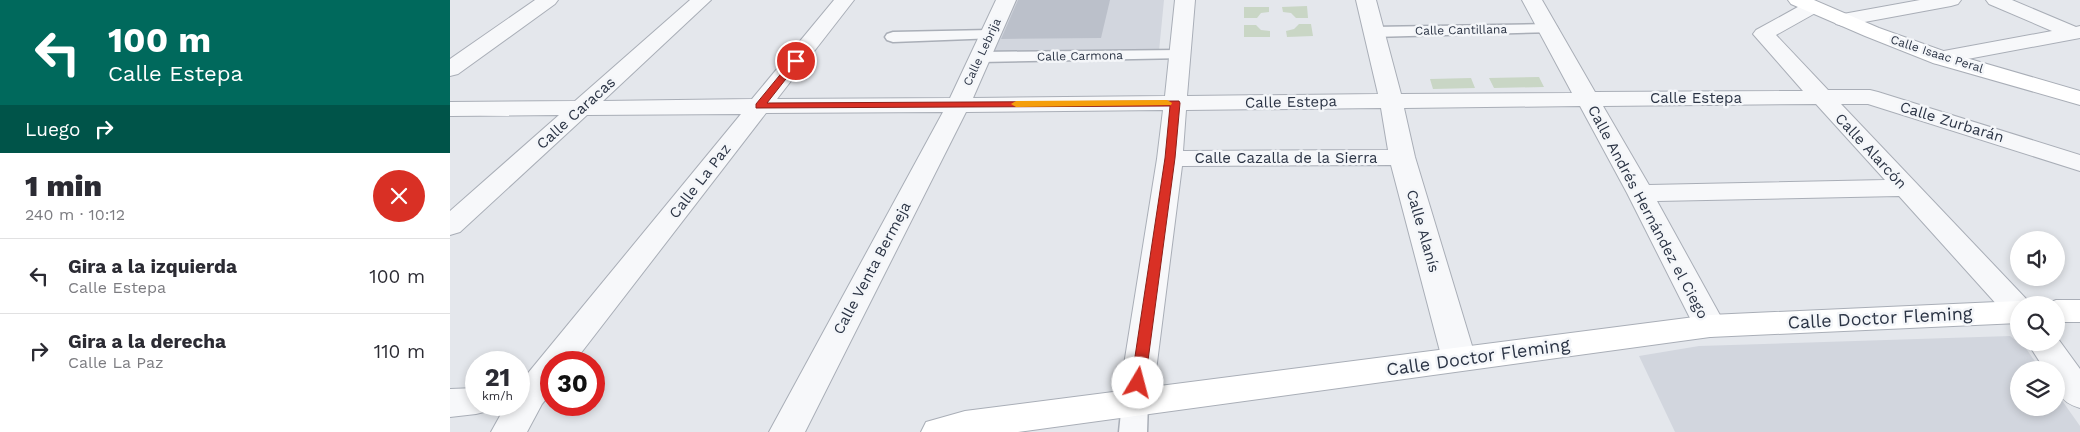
<!DOCTYPE html>
<html lang="es">
<meta charset="utf-8">
<style>
:root{--surface:#fff;--page:#f7f7f7;--text:#2b2b33;--muted:#7c7c81;--line:#e1e1e2}
body{margin:0;font-family:"Work Sans",sans-serif;background:var(--page);color:var(--text);height:100vh;display:flex;flex-direction:column;font-size:19px;white-space:nowrap}
*{box-sizing:border-box;margin:0}
p{font-size:16px;color:var(--muted)}
.icon{flex:none;width:28px;height:28px;fill:none;stroke:currentColor;stroke-width:2;stroke-linecap:round;stroke-linejoin:round}
.map{position:relative;flex:1;overflow:hidden}
.sheet{display:flex;flex-direction:column;background:var(--surface);width:450px}
.sheet>*{flex:none}
.hud{background:#00695c;color:#fff;overflow:hidden}
.controls{position:absolute;left:1560px;top:231px;display:grid;gap:10px}
.controls a{display:grid;place-items:center;width:55px;height:55px;border-radius:50%;background:var(--surface);box-shadow:0 2px 8px #0003;font-size:25px}
.speed{position:absolute;left:15px;top:351px;display:flex;gap:10px;font-size:25px;font-weight:700;text-align:center}
.speed>*{display:grid;place-content:center;width:65px;height:65px;border-radius:50%;background:var(--surface);box-shadow:0 2px 8px #0003;line-height:1}
.speed small{font-size:12px;font-weight:400}
.speed .limit{border:8px solid #d22;background:#fff;color:#111}
.pin{position:absolute;display:grid;place-items:center;width:42px;height:42px;color:#fff;margin:-21px;border:2px solid #fff;border-radius:50%;box-shadow:0 1px 5px #0007}
.me{position:absolute;width:55px;margin:-28px;rotate:8deg;stroke-linejoin:round;filter:drop-shadow(0 0 4px #0008)}
.turn{display:flex;align-items:center;gap:18px;height:105px;padding:0 25px;font-size:22px}
.turn .icon{width:65px;height:65px;stroke-width:2.5}
.turn b{display:block;font-size:35px;line-height:42px}
.then{display:flex;align-items:center;height:48px;padding:0 25px;background:#0003;gap:10px;font-size:19px}
.round{display:grid;place-items:center;flex:none;width:52px;height:52px;border-radius:26px;background:var(--page)}
.head{display:flex;align-items:center;justify-content:space-between;height:85px;padding:0 25px}
h1{font-size:30px;font-weight:800;line-height:38px}
ul{padding:0;list-style:none}
li{display:flex;align-items:center;gap:15px;height:75px;padding:0 25px;border-top:1px solid var(--line)}
li div{flex:1}
li b{display:block;font-size:19px}
li em{font-style:normal}
main{display:flex;flex:1;min-height:0}
.map>svg:first-child{display:block}
.built{fill:#d2d6de}
.green{fill:#c9d6c5}
.building{fill:#bbc0ca}
.lines{fill:none;stroke-linecap:round;stroke-linejoin:round}
.pedestrian-casing{stroke:#a9aeb7;stroke-width:3}
.minor-casing{stroke:#a9aeb7;stroke-width:2}
.secondary-casing{stroke:#a9aeb7;stroke-width:2}
.pedestrian{fill:#f7f8fa;fill-rule:evenodd}
.minor{fill:#f7f8fa;fill-rule:evenodd}
.secondary{fill:#fff;fill-rule:evenodd}
.route{fill:#d93025;stroke:#8d1f18}
.slow{fill:#f59e0b}
.labels{text-anchor:middle;stroke-width:5;stroke-linejoin:round;paint-order:stroke}
.far-street-label{font-size:12px;fill:#2b3445;stroke:#f4f6f9}
.street-label{font-size:15px;fill:#2b3445;stroke:#f4f6f9}
.near-street-label{font-size:18px;fill:#2b3445;stroke:#f4f6f9}
</style>
<main>
<section class="sheet">
<div class="hud">
<div class="turn"><svg class="icon" aria-label="left" viewBox="0 0 24 24"><path d="M17 20v-9H6M10 6l-5 5 5 5"/></svg><div><b>100 m</b>Calle Estepa</div></div>
<div class="then">Luego<svg class="icon" aria-label="right" viewBox="0 0 24 24"><path d="M7 20v-9h11M14 6l5 5-5 5"/></svg></div>
</div>
<div class="head"><div><h1>1 min</h1><p>240 m · 10:12</p></div><a class="round" style="background:#d93025;color:#fff"><svg class="icon" aria-label="close" viewBox="0 0 24 24"><path d="M6 6l12 12M18 6L6 18"/></svg></a></div>
<ul>
<li><svg class="icon" aria-label="left" viewBox="0 0 24 24"><path d="M17 20v-9H6M10 6l-5 5 5 5"/></svg><div><b>Gira a la izquierda</b><p>Calle Estepa</p></div><em>100 m</em></li>
<li><svg class="icon" aria-label="right" viewBox="0 0 24 24"><path d="M7 20v-9h11M14 6l5 5-5 5"/></svg><div><b>Gira a la derecha</b><p>Calle La Paz</p></div><em>110 m</em></li>
</ul>
</section>
<div class="map">
<svg width="1630" height="432" viewBox="0 0 1630 432">
<rect width="100%" height="100%" fill="#e4e7ec"/>
<!-- built -->
<path class="built" d="M564,0H714L709,51L542,53Z
M1560,336L1575,347L1591,370H1569V408H1606V392L1630,426V432H1225L1189,356L1249,346Z"/>
<!-- green -->
<path class="green" d="M857,6L858,18H846L841,13L833,12L832,7Z
M794,7H819V12L811,13L807,18H794Z
M849,24H861L863,36L837,37L836,31L844,29Z
M794,25H806L811,30L820,31V37H794Z
M1089,77L1094,87L1044,88L1039,78Z
M1021,78L1025,88L983,89L980,79Z"/>
<!-- building -->
<path class="building" d="M568,0H660L651,38L551,39Z"/>
<g class="lines">
<!-- pedestrian casing -->
<g class="pedestrian-casing">
<path id="pedestrian" d="M1100,24L1106,26L1108,29L1106,32L923,37L917,35L915,32L917,29L923,27Z
M540,30L546,32L548,35L546,38L443,42L437,40L435,37L437,34L443,32Z
M730,50L736,52L738,55L736,58L530,62L524,60L522,57L524,54L530,52Z
M685,392L694,395L698,402L697,432H669L672,402L676,395Z"/>
</g>
<!-- minor casing -->
<g class="minor-casing">
<path id="minor" d="M85,0H108L105,4L8,74L0,76V59Z
M240,0H261L153,101L302,99L384,0H404L327,99L500,98L546,0H566L523,98L715,96L725,0H745L737,96L928,94L906,0H926L951,94L1122,93L1072,0H1092L1145,92L1353,91L1303,34L1306,30L1355,3L1362,1L1369,3L1372,7L1369,11L1326,35L1378,90H1420L1428,92L1630,155V171L1418,104H1391L1582,305H1569V320L1558,317L1449,196L1207,201L1276,326L1271,334L1260,337L1249,334L1244,326L1177,193L1130,106L954,108L965,157L1026,359L1021,368L1009,371L997,368L992,359L941,165L732,166L702,402L697,412L685,416L673,412L668,402L707,159L713,110L516,112L355,432H319L493,112L316,113L124,362H101V393L92,404L77,432H41L56,405H69V384L291,114L137,115L10,232L0,235V211L109,115L0,116V102L125,101ZM1366,104L1435,180L1199,185L1153,106ZM931,108L938,150L733,151L736,110Z
M1470,0H1511L1508,4L1501,6L1393,26L1386,24L1383,20L1386,16L1393,14Z
M1536,0H1562L1626,27L1630,26V38L1491,64L1483,63L1480,58L1483,53L1602,31L1539,4Z
M1606,336L1630,369V408C1609,402 1606,391 1606,370H1595L1577,342H1606Z
M26,388V405H41L38,411L26,414L0,417V389Z"/>
</g>
<!-- secondary casing -->
<g class="secondary-casing">
<path id="secondary" d="M1338,0H1364L1429,28L1499,53L1630,91V105L1483,63L1415,36L1341,4Z
M1606,300H1630V322H1606V305H1594Z
M1569,301L1580,305H1569V323L1260,337L568,432H471L476,422L515,411L1260,315Z"/>
</g>
<!-- pedestrian -->
<use href="#pedestrian" class="pedestrian"/>
<!-- minor -->
<use href="#minor" class="minor"/>
<!-- secondary -->
<use href="#secondary" class="secondary"/>
</g>
<!-- route -->
<path class="route" d="M346,58L350,61L317,103L729,101L730,103L725,158L695,383L693,387L688,389L683,387L681,383L715,158L720,106L306,108V104L343,59Z"/>
<!-- slow -->
<path class="slow" d="M717,100L722,103L721,105L566,107L561,104L566,101Z"/>
<g class="labels">
<!-- far-street labels -->
<g class="far-street-label">
<text transform="translate(1011 30) rotate(-1)" y="4">Calle Cantillana</text>
<text transform="translate(532 52) rotate(-65)" y="4">Calle Lebrija</text>
<text transform="translate(1487 54) rotate(18)" y="4">Calle Isaac Peral</text>
<text transform="translate(630 56) rotate(-1)" y="4">Calle Carmona</text>
</g>
<!-- street labels -->
<g class="street-label">
<text x="1246" y="103">Calle Estepa</text>
<text transform="translate(841 102) rotate(-1)" y="5">Calle Estepa</text>
<text transform="translate(126 113) rotate(-42)" y="5">Calle Caracas</text>
<text transform="translate(1502 122) rotate(17)" y="5">Calle Zurbarán</text>
<text transform="translate(1421 151) rotate(47)" y="5">Calle Alarcón</text>
<text x="836" y="163">Calle Cazalla de la Sierra</text>
<text transform="translate(250 181) rotate(-52)" y="5">Calle La Paz</text>
<text transform="translate(1198 212) rotate(62)" y="5">Calle Andrés Hernández el Ciego</text>
<text transform="translate(973 231) rotate(74)" y="5">Calle Alanís</text>
<text transform="translate(422 268) rotate(-62)" y="5">Calle Venta Bermeja</text>
</g>
<!-- near-street labels -->
<g class="near-street-label">
<text transform="translate(1430 318) rotate(-3)" y="6">Calle Doctor Fleming</text>
<text transform="translate(1028 357) rotate(-8)" y="6">Calle Doctor Fleming</text>
</g>
</g>
</svg>
<div class="controls">
<a><svg class="icon" aria-label="sound" viewBox="0 0 24 24"><path d="M4 9h4l5-4v14l-5-4H4zM17 9q2 3 0 6"/></svg></a>
<a><svg class="icon" aria-label="search" viewBox="0 0 24 24"><circle cx="10" cy="10" r="6"/><path d="M15 15l6 6"/></svg></a>
<a><svg class="icon" aria-label="layers" viewBox="0 0 24 24"><path d="M12 4l9 5-9 5-9-5zM3 14l9 5 9-5"/></svg></a>
</div>
<div class="speed"><div>21<small>km/h</small></div><div class="limit">30</div></div>
<div class="pin" style="left:346px;top:61px;background:#d93025"><svg class="icon" aria-label="arrive" viewBox="0 0 24 24"><path d="M6 21V4h12l-3 4 3 4H6"/></svg></div>
<svg class="me" style="left:688px;top:383px" viewBox="-20 -20 40 40"><circle r="19" fill="#fff"/><path d="M0-13L10 11 0 6-10 11z" fill="#d93025"/></svg>
</div>
</main>
